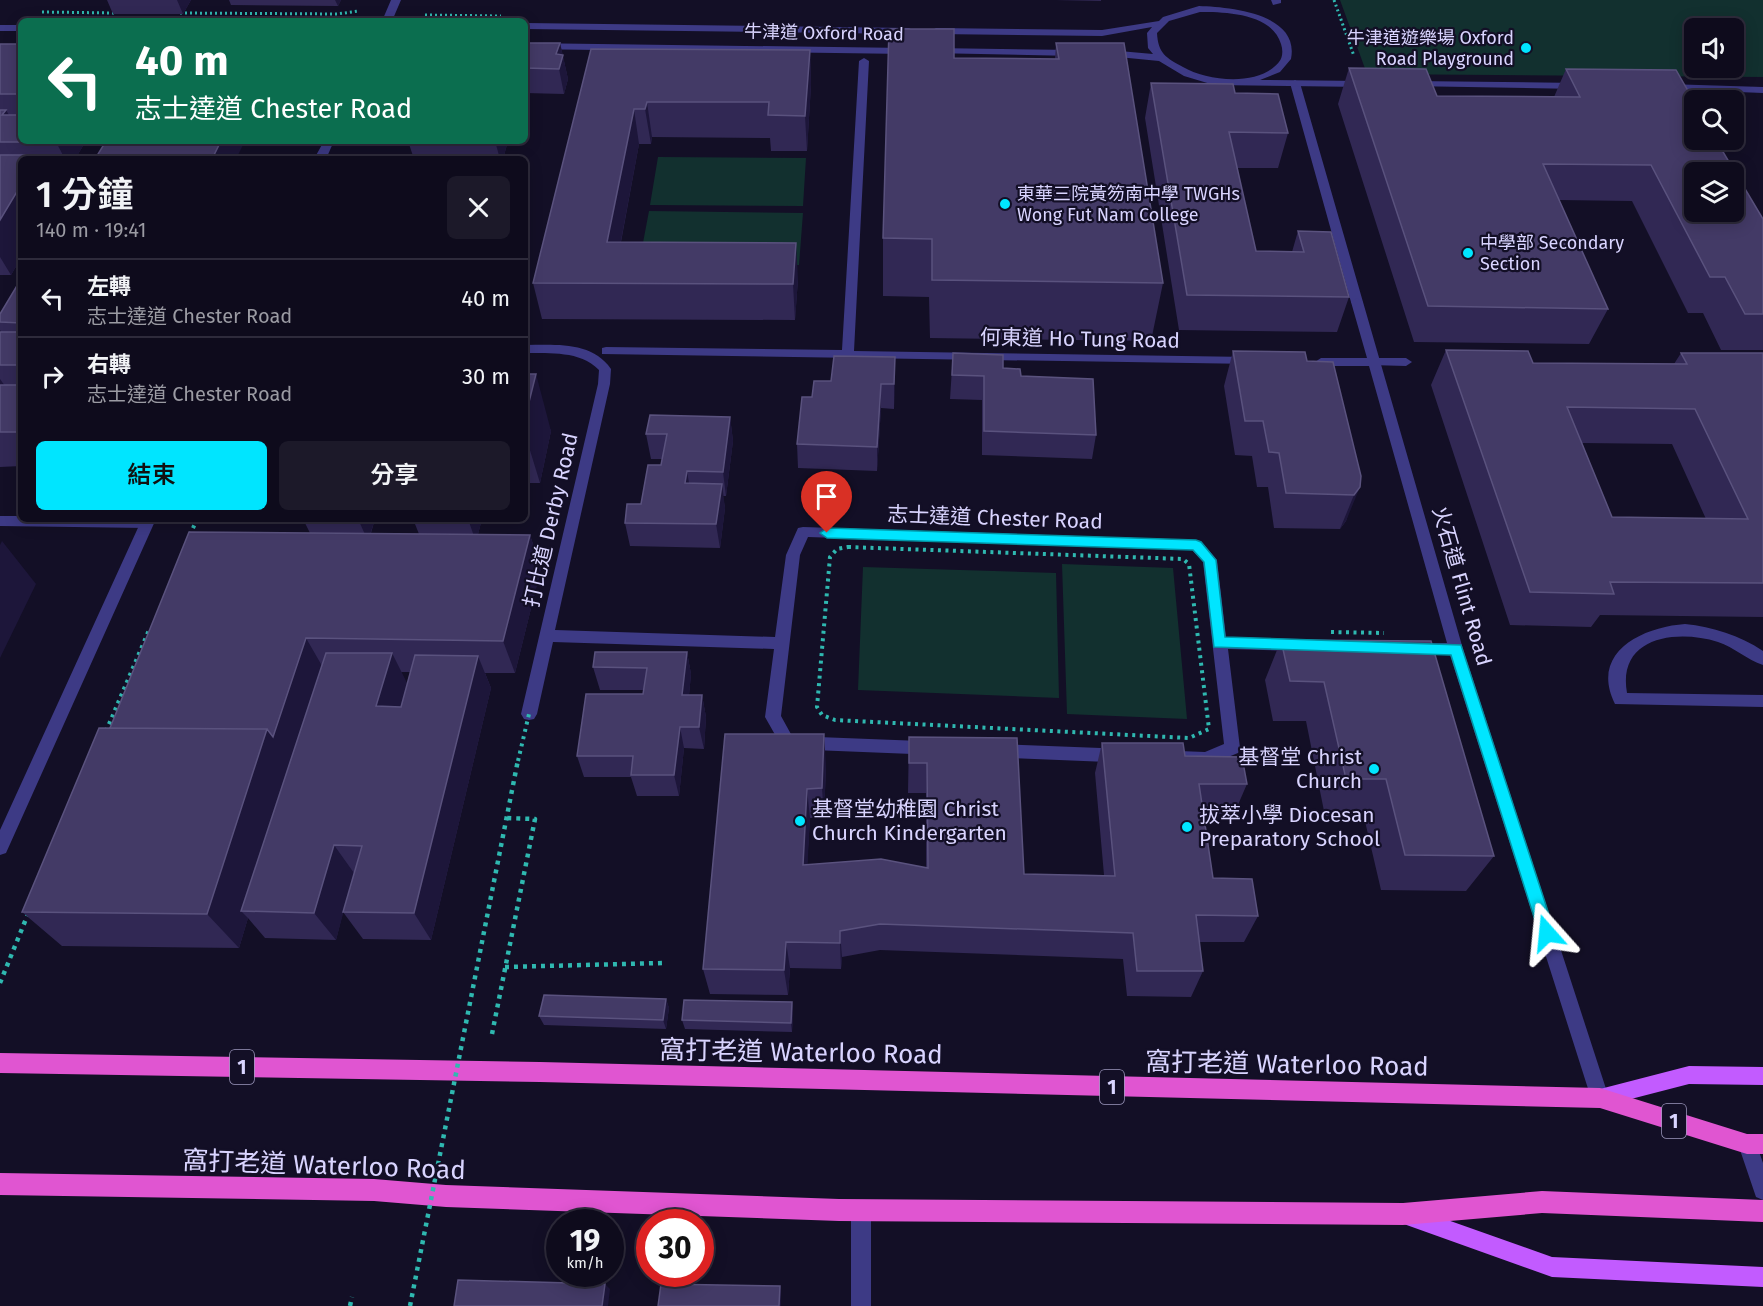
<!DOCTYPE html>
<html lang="zh-TW">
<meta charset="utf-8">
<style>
:root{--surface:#0e0b1c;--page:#1c1929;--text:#f1f3f6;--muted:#9b9ba3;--line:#2e2b3b;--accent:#00e5ff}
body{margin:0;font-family:"Fira Sans","Noto Sans TC",sans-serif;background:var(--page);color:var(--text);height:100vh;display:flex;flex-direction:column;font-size:22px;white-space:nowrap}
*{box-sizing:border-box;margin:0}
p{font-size:20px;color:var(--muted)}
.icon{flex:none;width:33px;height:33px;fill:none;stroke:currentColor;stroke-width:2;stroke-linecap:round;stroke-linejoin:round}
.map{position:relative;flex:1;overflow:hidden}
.panel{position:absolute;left:18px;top:156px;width:510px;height:366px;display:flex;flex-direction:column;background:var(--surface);border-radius:9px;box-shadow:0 3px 15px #0003,0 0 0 2px var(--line)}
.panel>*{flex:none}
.banner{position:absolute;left:18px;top:18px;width:510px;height:126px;border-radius:9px;box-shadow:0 3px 15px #0003,0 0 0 2px var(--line);background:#0b6e4f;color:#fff;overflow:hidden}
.fabs{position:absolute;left:1684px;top:18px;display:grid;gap:12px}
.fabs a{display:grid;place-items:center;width:60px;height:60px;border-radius:9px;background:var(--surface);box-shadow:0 3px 15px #0003,0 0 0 2px var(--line);font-size:30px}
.speed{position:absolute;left:546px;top:1209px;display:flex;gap:12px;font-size:30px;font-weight:700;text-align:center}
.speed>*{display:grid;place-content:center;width:78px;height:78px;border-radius:50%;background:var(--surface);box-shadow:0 3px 15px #0003,0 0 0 2px var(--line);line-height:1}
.speed small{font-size:15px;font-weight:400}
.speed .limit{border:9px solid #d22;background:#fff;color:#111}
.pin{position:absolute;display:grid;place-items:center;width:51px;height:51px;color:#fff;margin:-62px -26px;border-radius:50% 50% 50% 0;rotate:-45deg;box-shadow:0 0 6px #0007}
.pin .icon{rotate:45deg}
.me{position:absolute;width:66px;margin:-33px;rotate:342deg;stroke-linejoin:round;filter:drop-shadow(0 0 4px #0008)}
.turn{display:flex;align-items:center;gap:21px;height:126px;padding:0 18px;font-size:27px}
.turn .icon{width:78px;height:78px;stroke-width:2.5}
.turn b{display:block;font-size:42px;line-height:51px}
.round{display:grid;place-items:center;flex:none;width:63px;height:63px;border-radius:9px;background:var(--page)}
.overview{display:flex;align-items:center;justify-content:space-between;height:102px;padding:0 18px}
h1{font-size:36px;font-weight:600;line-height:45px}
.button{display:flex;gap:12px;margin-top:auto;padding:12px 18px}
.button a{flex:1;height:69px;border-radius:9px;background:var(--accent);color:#111;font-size:24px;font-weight:600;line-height:69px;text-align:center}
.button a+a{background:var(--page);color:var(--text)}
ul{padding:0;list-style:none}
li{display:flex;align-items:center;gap:18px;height:78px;padding:0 18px;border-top:2px solid var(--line)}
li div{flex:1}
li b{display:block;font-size:22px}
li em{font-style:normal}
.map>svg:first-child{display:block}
.green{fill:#12302f;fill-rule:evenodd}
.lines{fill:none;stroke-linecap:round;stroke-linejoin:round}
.path-far2{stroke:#2fb8b0;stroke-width:3;stroke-dasharray:2 3;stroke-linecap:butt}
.path-far1{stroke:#2fb8b0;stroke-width:4;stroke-dasharray:3 4.5;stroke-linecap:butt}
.path{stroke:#2fb8b0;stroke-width:4.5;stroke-dasharray:4 5;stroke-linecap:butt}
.service{fill:#3d3a85;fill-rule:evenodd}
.pedestrian{fill:#3d3a85;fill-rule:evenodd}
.minor{fill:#3d3a85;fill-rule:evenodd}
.tertiary{fill:#3d3a85;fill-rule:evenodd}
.primary{fill:#c25bff;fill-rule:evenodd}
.trunk{fill:#e055d1;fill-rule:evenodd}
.path-bridge-far1{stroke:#2fb8b0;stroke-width:4;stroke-dasharray:3 4.5;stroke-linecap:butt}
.path-bridge{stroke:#2fb8b0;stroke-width:4.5;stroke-dasharray:4 5;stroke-linecap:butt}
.wall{fill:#312854;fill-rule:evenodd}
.shaded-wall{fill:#1d163a}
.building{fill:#433a66;stroke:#5a527e;stroke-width:1.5;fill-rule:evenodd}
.route{fill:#00e5ff;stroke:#0095a6;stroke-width:1.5}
.poi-dot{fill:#00e5ff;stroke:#130f26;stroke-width:2}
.labels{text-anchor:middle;stroke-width:4.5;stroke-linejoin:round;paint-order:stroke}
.far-street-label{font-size:18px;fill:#d9d4ff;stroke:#130f26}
.far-poi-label{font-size:18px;fill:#d9d4ff;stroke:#130f26;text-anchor:start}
.shield{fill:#130f26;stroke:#9e99be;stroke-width:1.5}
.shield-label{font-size:20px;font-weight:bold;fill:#d9d4ff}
.street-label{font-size:21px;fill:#d9d4ff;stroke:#130f26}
.poi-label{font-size:21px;fill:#d9d4ff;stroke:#130f26;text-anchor:start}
.near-street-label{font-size:26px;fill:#d9d4ff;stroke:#130f26}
</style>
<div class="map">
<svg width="1763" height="1306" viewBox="0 0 1763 1306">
<rect width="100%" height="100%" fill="#130f26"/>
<!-- green -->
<path class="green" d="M1340,0H1763V77L1367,74ZM1695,28H1734V68H1695Z
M658,157L806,158L803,206L650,205Z
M649,211L803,213L799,265L639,264Z
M1062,564L1173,568L1187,719L1067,714Z
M863,567L1056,573L1059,698L858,690Z"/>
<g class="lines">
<!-- path-far2 -->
<path class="path-far2" d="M1334,0L1354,56
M42,12L116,13
M180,13L337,14L359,11
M425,15L501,16"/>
<!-- path-far1 -->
<path class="path-far1" d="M190,535L197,519
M848,547L1183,559L1189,564L1209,729L1189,738L835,720L822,715L817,707L830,557L837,549Z
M1331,632L1384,633
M106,731L149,630"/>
<!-- path -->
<path class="path" d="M505,967L663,963
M0,983L28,914
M492,1034L535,819L505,818
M350,1306L352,1297"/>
<!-- service -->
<path class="service" d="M1374,358H1406L1412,362L1406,366L1370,365V359Z
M1685,624C1713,627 1739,635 1763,651V665C1747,660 1734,647 1718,642C1676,629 1617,637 1627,693L1763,695V707L1615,704C1589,652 1643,627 1685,624Z
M1747,1135L1754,1137L1763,1163V1200L1756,1197L1738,1144L1740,1137Z
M861,1200L868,1203L871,1210V1306H851V1210L854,1203Z"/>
<!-- pedestrian -->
<path class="pedestrian" d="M1271,0H1281V3L1273,5Z
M864,58L869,61L854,351L1249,357L1255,361L1253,364L602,354V348L606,347L842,350L859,61Z
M1295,80L1300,83L1363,302L1361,305H1353L1351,302L1290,83Z"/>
<!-- minor -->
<path class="minor" d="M1199,6C1229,7 1300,13 1291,59L1280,72L1260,80L1364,81L1369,84L1364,87L1214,85L1184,76L1159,61L1108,56L1103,53L1108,50L1153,54L1148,48L1147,33L1152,27L1102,36L936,34L931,31L936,28L1102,30L1159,21L1163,17ZM1200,12C1225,12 1272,13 1281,44C1283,50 1283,57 1279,62C1259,87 1207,81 1183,67C1166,58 1158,53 1157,33L1169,21Z
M525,23L909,28L914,31L909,34L525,29Z
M0,25H21V31H0Z
M525,43L907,48L912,51L907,54L525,49Z
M934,48L1075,50L1080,53L1075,56L930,53L929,51Z
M1412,81L1580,83L1585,86L1580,89L1408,86L1407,84Z
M1667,84L1763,87V93L1663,89V85Z
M1357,298L1363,302L1463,649L1609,1098L1607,1105L1600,1107L1593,1105L1591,1098L1450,655L1414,654L1409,652L1407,648L1409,644L1447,643L1369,366H1321L1315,362L1321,358H1367L1351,302Z
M525,345C555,345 592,341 611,369L610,384L555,630L775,637L786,555L798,528L803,527L1196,540L1201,541L1217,560L1226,637L1300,639L1305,641L1307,645L1305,649L1300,651L1228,649L1240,748L1238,753L1206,766L788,749L782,747L765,717L774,649L553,642L537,714L534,719L529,720L524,719L521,714L598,384L599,370C579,350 551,354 525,353ZM808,537L1192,550L1203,562L1224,744L1205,752L792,736L781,716L800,555Z
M0,516H21V519H151L154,523L147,528L0,526Z"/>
<!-- tertiary -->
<path class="tertiary" d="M391,0H401L392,21H382Z
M324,141H334L326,159H314Z
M142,519H156L6,853L0,855V830Z"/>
<!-- primary -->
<path class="primary" d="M1689,1066L1763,1067V1085L1689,1084L1600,1107L1593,1105L1591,1098L1593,1091L1600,1089Z
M1408,1206L1552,1257L1763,1267V1287L1552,1277L1401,1223L1398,1216L1401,1209Z"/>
<!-- trunk -->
<path class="trunk" d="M0,1053L540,1062L1600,1088L1747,1134H1763V1154H1747L1600,1108L540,1082L0,1073Z
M0,1173L374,1179L446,1185L839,1199L1403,1203L1542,1191L1763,1200V1222L1542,1213L1403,1225L839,1221L446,1207L374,1201L0,1195Z"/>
<!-- path-bridge-far1 -->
<path class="path-bridge-far1" d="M518,761L529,714"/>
<!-- path-bridge -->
<path class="path-bridge" d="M410,1306L518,760"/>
</g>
<!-- wall -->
<path class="wall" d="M107,0H191L183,14H113Z
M229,0H341L338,6L231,5Z
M1055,0H1101V1Z
M525,43H560L568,79L564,94L525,93Z
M1056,43L1163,283L1151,341L930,338L929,297L883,296V238L954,58L1055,59Z
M0,44H21V141H86L75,159H21V258L11,275H0Z
M591,49L810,50L811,85L807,151H771L770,138L652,137L651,144H639L621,242L798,279L795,320L542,319L533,283Z
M1349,68L1437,96L1554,97L1566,69L1763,219V350H1721L1703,313H1688L1632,201L1559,200L1608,309L1589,344L1414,342L1338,104Z
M1151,83L1235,93L1288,133L1278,168H1237L1256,251L1292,252L1298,231L1349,297L1337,332L1179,330L1145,118Z
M408,141H508L503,159H414Z
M21,279V466L0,467V332H1L0,330V314Z
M1446,350L1533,363L1674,364L1681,353H1763V617L1600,615L1591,627L1510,625L1431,385ZM1582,443L1672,444L1706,519L1612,517Z
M1233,351L1361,476L1346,521L1340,529L1274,528L1268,487H1257L1252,456L1235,455L1224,386Z
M953,353L1003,368L1021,376L1096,435L1092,459L982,455V400L950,399Z
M895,357L894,409L881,408L877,471L798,468L797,444L812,397L831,381Z
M525,374L551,431L540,483H525Z
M730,417L733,441L726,496H723L725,508L720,548L630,546L625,523L641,504L661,465L663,459H651L646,434Z
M303,519H375L371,533L419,534L413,519H482L478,534L530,535L541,568L515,673H485L491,688L431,940L363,939L343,912L336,940L265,938L248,918L239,948L62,946L22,912L110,728L310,533ZM401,672H410L407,684Z
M1281,640L1431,641L1494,856L1466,891L1381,890L1364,817L1325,816L1306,721H1273L1265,680Z
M687,652L691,674L689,695H702L706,717L704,749L684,748L679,796H637L631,777H584L577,756L643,694L644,690H600L593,667Z
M725,734L826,765L824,818H810L807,865L926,867V793H908L909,737L1024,874L1104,875L1095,773L1102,743L1185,756L1247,784L1234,814H1204L1213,878L1258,916L1244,942H1199L1203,971L1191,997L1127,996L1123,959L880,950L842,957L841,969L790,968L788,995L710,994L703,969Z
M666,999L669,1008L666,1029L544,1025L539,1016Z
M792,1002L793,1011L792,1032L685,1029L682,1020Z"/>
<!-- shaded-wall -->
<path class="shaded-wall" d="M177,0H191L183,14Z
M335,0H341L338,6Z
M560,43L568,79L564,94L556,54Z
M810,50L811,85L807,151L805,116Z
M647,102L652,137L651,144L645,109Z
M634,109L639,144L614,278L607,242Z
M6,110L20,134L2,115Z
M57,141H86L75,159H65L56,142Z
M221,141H245L236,159H212Z
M495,141H508L503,159H500Z
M21,185V258L11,275L0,257V220Z
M796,243L798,279L795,320L793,284Z
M895,357V382L894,409V384Z
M536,374L551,431L540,483L525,434V418Z
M0,379L15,400L0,413Z
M881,384V408L877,471V447Z
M730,417L733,441L726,496L723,472Z
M687,471L691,495L685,483Z
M722,484L725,508L720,548L716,524Z
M1360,487L1346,521L1340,529L1354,495Z
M358,519H375L368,541Z
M468,519H482L476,542Z
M530,535L541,568L515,673L503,641Z
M2,541L36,584L0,658V545Z
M306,638L325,671L241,911L248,918L239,948L207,914L267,729Z
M687,652L691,674L687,717L682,695Z
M392,653L408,685L393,737L376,706Z
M478,656L491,688L431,940L414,913Z
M702,695L706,717L704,749L699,727Z
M680,727L684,748L679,796L674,775Z
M824,734L826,765L824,818L822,788Z
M807,789L810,818L806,893L803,865Z
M334,845L354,873L336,940L314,913Z
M840,931L842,957L841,969L840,943Z
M786,942L790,968L788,995L784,970Z
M666,999L669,1008L666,1029L663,1020Z
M792,1002L793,1011L792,1032L791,1023Z
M605,1284L610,1289L608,1306H602Z
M780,1286L781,1292V1306H779Z"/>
<!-- building -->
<path class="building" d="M889,29H954V58L1059,59L1056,43H1124L1163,283L932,280V239L883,238Z
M525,43H560L556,54L563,55L559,69L525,68Z
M0,44H21V94H0Z
M591,49L810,50L805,116L768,115L769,102H647L645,109H634L607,242L796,243L793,284L533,283Z
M1349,68L1426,69L1437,96L1580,97L1566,69L1676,70L1695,103V140H1716L1763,219V314H1745L1725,277H1710L1651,165L1543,164L1608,309L1428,306ZM1695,172H1734V212H1695Z
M1151,83L1233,84L1235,93L1278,94L1288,133L1229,132L1256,251L1304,252L1298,231L1331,232L1349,297L1187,295Z
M0,110H6L2,115H21V141H57L56,142H0Z
M106,141H221L212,159H95Z
M0,155H39L37,159H21V185L0,220Z
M21,279V323L0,322V314Z
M0,332H21V365H0Z
M1446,350L1528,351L1533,363L1687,364L1681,353H1763V583L1610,582L1614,594L1530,592ZM1567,407L1695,409L1748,519L1612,517Z
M1233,351L1305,352L1307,361L1333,362L1361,476L1360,487L1354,495L1286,493L1279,453L1269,452L1263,421H1245Z
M953,353L1003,355V368L1020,369L1021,376L1093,379L1096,435L984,431V376L952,375Z
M834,356L895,357L894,384H881L877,447L797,444L802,397H812L814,381H831Z
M525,374H536L525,418Z
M0,385H21V432H0Z
M650,415L730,417L723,472L687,471L685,483L722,484L716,524L625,523L627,504H641L648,465H661L667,434H646Z
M189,532L530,535L503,641L306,638L273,737L267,729L110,728Z
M1281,640L1431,641L1494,856L1405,855L1386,779H1346L1324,682L1290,681Z
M595,652H687L682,695H702L699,727H680L674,775H631L633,756H577L586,694H643L647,668L593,667Z
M326,653H392L376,706L401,707L415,655L478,656L414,913L343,912L362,846L334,845L314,913L241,911Z
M99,728L267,729L207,914L22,912Z
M725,734H824L822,788L807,789L803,865L881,859L928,868L927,763H909V737L1017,738L1024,874L1115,876L1102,743H1183L1185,756L1242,757L1247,784H1199L1213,878L1252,879L1258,916L1196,915L1203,971H1137L1133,933L880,924L840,931V943L786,942L784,970L703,969Z
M544,995L666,999L663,1020L539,1016Z
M684,1000L792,1002L791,1023L682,1020Z
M458,1280L605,1284L602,1306H454Z
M661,1284L780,1286L779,1306H658Z"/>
<!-- route -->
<path class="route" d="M827,528L1196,540L1201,542L1216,560L1225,637L1461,645L1555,933L1552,938L1547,940L1541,938L1539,933L1451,655L1214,647L1204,562L1193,550L827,538L820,533Z"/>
<!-- markers -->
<g class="poi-dot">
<circle cx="1526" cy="48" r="6"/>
<circle cx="1005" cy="204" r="6"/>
<circle cx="1468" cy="253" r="6"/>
<circle cx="1374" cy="769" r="6"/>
<circle cx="800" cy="821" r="6"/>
<circle cx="1187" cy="827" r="6"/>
</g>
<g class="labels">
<!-- far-street labels -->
<g class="far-street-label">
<text transform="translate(824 33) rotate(1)" y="6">牛津道 Oxford Road</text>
</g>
<!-- far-poi labels -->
<g class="far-poi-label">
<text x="1514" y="44" text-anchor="end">牛津道遊樂場 Oxford<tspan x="1514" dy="21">Road Playground</tspan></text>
<text x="1017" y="200">東華三院黃笏南中學 TWGHs<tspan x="1017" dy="21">Wong Fut Nam College</tspan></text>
<text x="1480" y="249">中學部 Secondary<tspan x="1480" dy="21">Section</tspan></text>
</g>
<!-- shield labels -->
<g class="shield">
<rect x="230" y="1050" width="24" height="34" rx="4.5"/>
<rect x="1100" y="1070" width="24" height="34" rx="4.5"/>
<rect x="1662" y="1104" width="24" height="34" rx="4.5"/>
</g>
<g class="shield-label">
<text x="242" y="1074">1</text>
<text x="1112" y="1094">1</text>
<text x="1674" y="1128">1</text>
</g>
<!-- street labels -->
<g class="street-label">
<text transform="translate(1080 339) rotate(1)" y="7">何東道 Ho Tung Road</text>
<text transform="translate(995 518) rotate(2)" y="7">志士達道 Chester Road</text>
<text transform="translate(551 520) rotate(-77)" y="7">打比道 Derby Road</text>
<text transform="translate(1462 586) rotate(74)" y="7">火石道 Flint Road</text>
</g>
<!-- poi labels -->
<g class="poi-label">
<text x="1362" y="764" text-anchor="end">基督堂 Christ<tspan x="1362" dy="24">Church</tspan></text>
<text x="812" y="816">基督堂幼稚園 Christ<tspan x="812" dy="24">Church Kindergarten</tspan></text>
<text x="1199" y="822">拔萃小學 Diocesan<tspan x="1199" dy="24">Preparatory School</tspan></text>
</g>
<!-- near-street labels -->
<g class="near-street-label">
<text transform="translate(801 1052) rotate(1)" y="9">窩打老道 Waterloo Road</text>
<text transform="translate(1287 1064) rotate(1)" y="9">窩打老道 Waterloo Road</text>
<text transform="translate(324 1165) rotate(2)" y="9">窩打老道 Waterloo Road</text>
</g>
</g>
</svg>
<div class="fabs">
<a><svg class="icon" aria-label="sound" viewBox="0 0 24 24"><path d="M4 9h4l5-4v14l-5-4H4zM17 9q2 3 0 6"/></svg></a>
<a><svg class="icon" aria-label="search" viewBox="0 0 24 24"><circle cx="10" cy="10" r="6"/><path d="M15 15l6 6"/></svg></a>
<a><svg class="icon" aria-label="layers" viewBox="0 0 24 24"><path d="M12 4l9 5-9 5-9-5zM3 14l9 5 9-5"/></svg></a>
</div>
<div class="speed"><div>19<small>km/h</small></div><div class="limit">30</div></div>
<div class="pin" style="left:827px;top:533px;background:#d93025"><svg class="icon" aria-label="arrive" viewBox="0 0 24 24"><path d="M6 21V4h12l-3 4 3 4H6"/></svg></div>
<svg class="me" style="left:1547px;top:933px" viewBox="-20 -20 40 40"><path d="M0-17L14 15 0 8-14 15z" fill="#00e5ff" stroke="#fff" stroke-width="4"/></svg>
<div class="banner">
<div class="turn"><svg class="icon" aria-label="left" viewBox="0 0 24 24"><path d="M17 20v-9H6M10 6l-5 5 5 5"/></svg><div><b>40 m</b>志士達道 Chester Road</div></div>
</div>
<section class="panel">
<div class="overview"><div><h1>1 分鐘</h1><p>140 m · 19:41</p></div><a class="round"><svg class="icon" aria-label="close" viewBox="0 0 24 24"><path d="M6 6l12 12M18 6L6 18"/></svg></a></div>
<ul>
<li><svg class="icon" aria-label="left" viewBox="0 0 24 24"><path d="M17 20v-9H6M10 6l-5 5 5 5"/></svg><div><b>左轉</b><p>志士達道 Chester Road</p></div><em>40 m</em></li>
<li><svg class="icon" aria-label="right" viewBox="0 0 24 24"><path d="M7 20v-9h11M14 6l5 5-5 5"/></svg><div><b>右轉</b><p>志士達道 Chester Road</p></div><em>30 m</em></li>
</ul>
<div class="button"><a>結束</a><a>分享</a></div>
</section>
</div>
